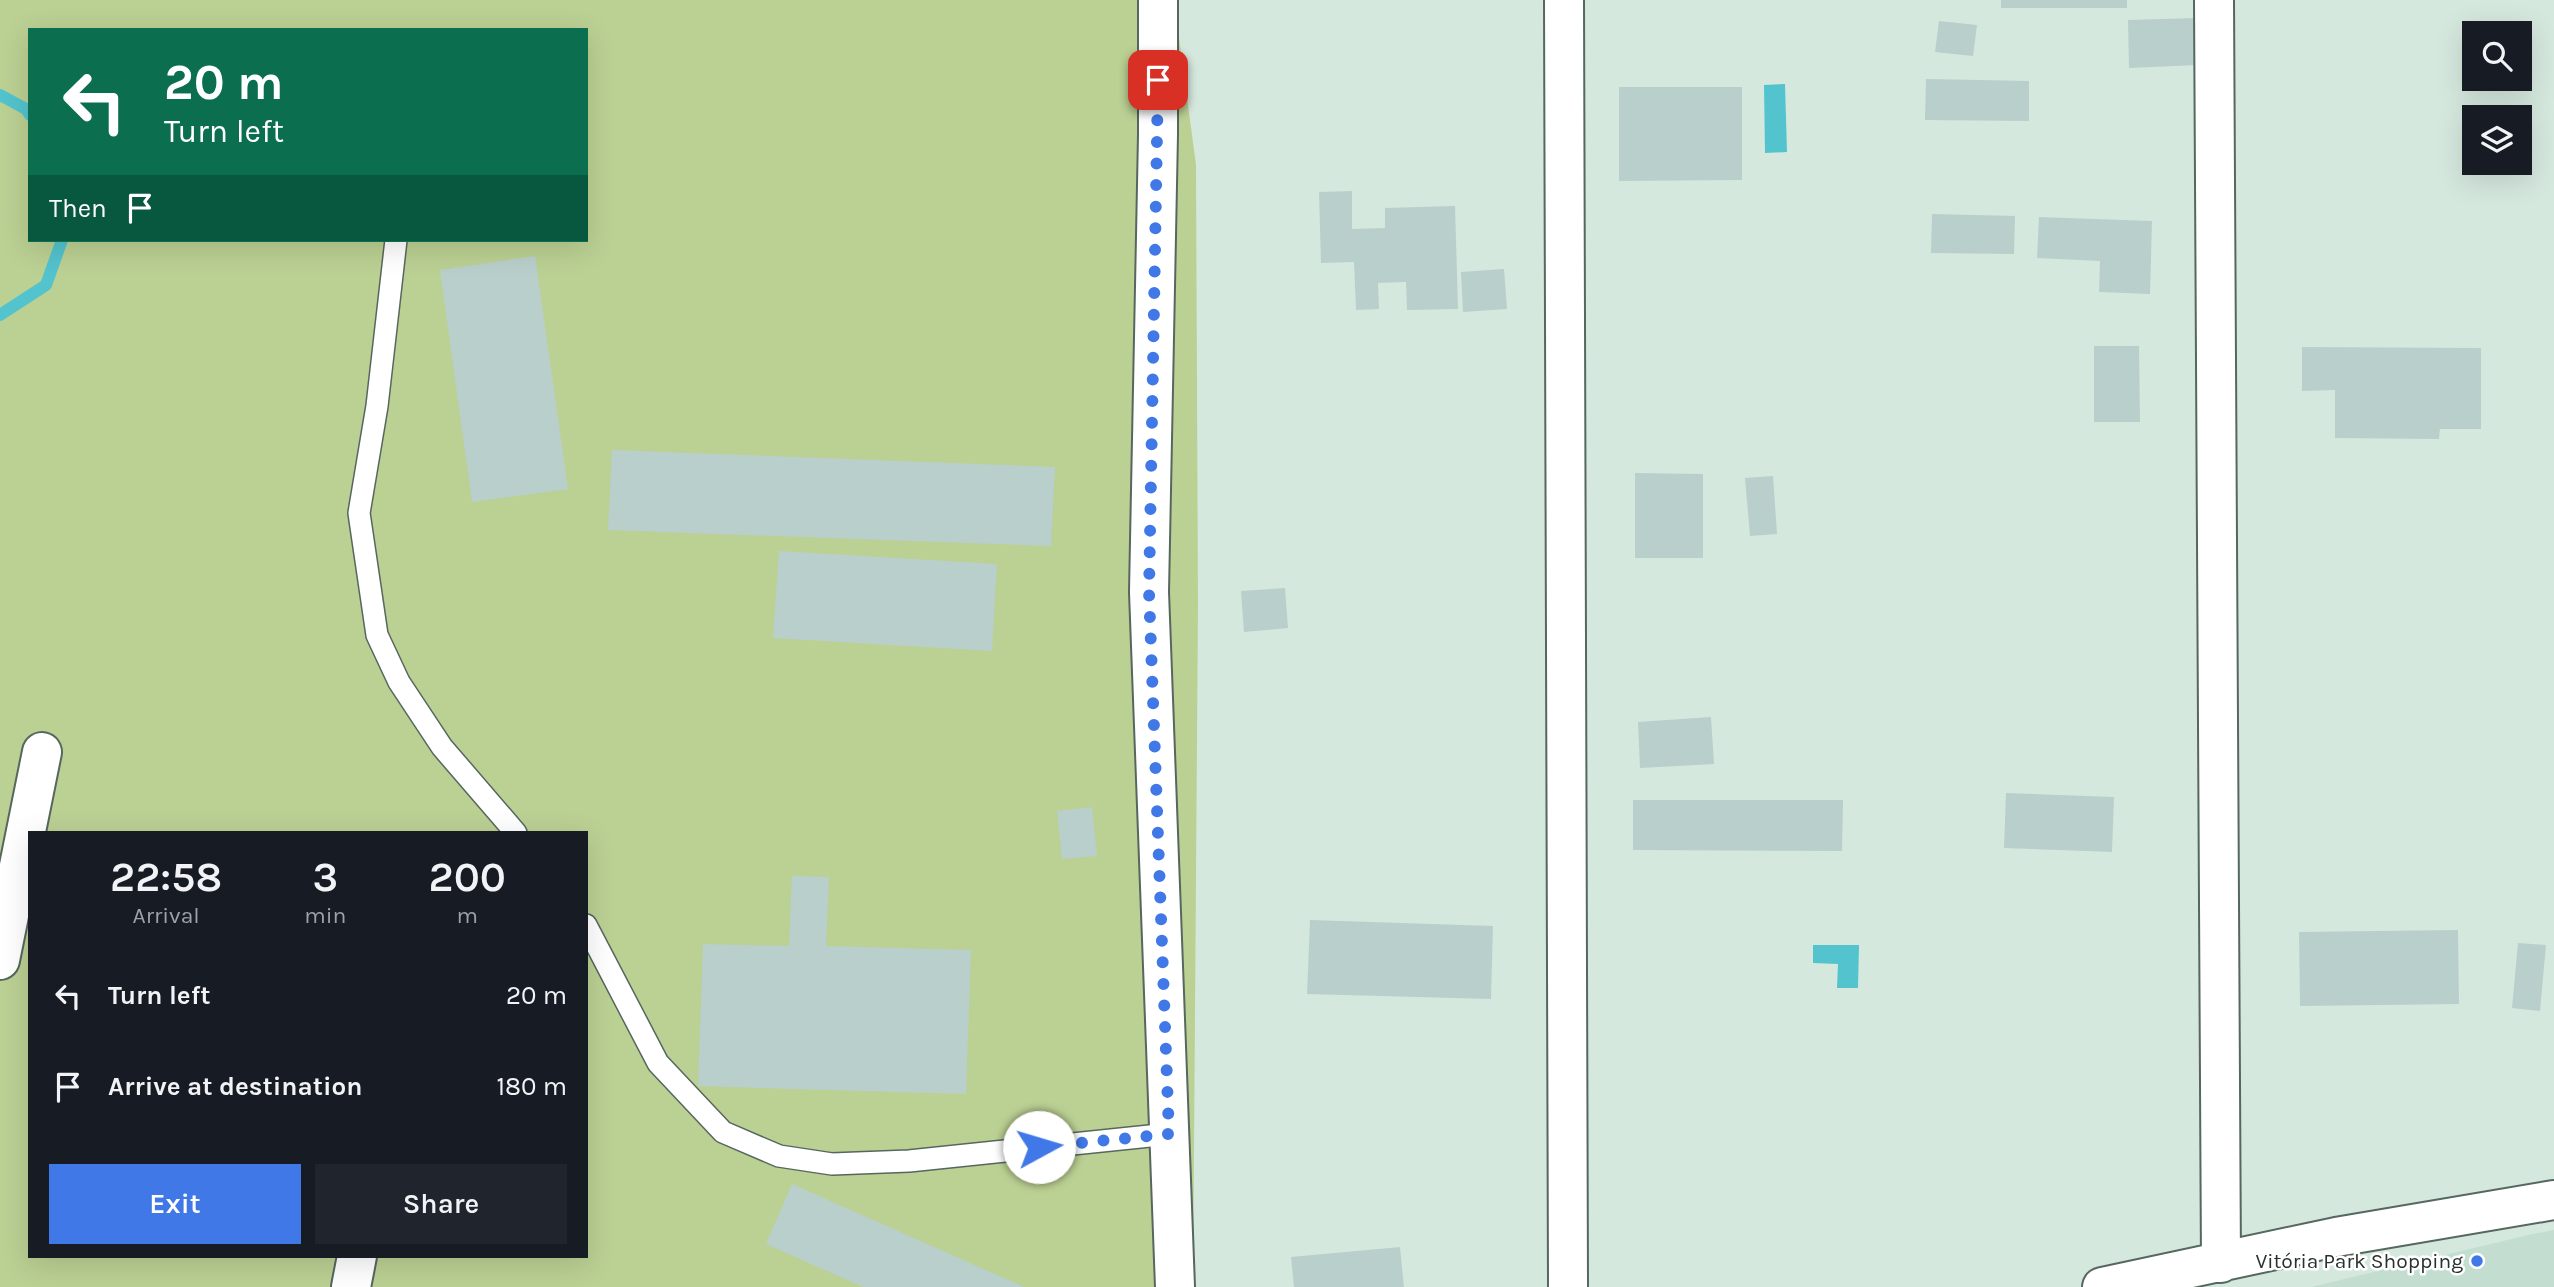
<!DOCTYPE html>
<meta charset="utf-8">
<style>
:root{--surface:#171b24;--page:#20242c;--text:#f1f3f6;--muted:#9ea1a6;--accent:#4078e8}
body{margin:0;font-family:Karla,sans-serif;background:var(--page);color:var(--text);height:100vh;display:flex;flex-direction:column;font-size:26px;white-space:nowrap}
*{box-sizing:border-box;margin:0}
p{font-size:23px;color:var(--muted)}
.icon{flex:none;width:38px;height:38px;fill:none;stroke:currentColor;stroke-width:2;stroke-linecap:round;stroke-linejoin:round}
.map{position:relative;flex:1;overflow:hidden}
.sheet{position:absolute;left:28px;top:831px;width:560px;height:427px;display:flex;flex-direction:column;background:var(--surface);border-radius:0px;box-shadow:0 7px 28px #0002}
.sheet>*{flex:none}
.banner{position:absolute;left:28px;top:28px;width:560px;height:214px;border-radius:0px;box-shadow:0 7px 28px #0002;background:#0b6e4f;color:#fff;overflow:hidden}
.controls{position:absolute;left:2462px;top:21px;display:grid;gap:14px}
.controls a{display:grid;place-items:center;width:70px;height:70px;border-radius:0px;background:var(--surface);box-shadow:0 7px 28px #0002;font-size:35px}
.pin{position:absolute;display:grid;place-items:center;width:60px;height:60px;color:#fff;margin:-30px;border-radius:14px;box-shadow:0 4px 10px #0006}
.me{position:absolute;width:77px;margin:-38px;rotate:84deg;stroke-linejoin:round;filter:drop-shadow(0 0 5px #0008)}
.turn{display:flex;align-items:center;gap:24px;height:147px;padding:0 21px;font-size:32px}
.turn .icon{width:91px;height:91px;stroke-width:2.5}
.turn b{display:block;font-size:49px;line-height:60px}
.then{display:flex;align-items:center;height:66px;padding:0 21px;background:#0003;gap:14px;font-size:26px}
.eta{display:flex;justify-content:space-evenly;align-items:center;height:119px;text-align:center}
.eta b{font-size:42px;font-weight:600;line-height:49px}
.primary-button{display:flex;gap:14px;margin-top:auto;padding:14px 21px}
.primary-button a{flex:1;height:80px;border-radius:0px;background:var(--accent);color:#fff;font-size:28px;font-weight:600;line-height:80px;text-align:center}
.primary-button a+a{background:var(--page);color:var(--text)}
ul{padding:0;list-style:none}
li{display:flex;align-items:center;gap:21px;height:91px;padding:0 21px}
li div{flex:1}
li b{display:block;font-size:26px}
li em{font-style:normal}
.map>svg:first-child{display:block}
.built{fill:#c3ded1}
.green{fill:#bbd093;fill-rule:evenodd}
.water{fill:#53c3cd}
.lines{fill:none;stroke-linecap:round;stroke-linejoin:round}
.stream{stroke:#53c3cd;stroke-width:12}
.building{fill:#b9cfcb}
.service-casing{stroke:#56675f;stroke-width:24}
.minor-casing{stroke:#56675f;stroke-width:42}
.service{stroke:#fff;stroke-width:21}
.minor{stroke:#fff;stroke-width:38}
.route{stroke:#4078e8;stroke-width:12;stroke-dasharray:0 21.6}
.poi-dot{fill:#4078e8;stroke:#fff;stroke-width:2.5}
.labels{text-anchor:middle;stroke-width:5;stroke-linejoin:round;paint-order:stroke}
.poi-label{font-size:21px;fill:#29312d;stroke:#fff;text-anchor:end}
</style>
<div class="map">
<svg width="2554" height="1287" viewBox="0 0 2554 1287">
<rect width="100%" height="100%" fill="#d5e8de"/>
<!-- built -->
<path class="built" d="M2554,1230V1287H2311L2528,1235Z"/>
<!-- green -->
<path class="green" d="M0,0H1174L1196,165L1198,605L1193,1287H0ZM30,30H586V240H30ZM30,833H586V1256H30Z"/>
<!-- water -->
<path class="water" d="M1785,84L1787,152L1765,153L1764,85Z
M1813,945H1859L1858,988H1837L1838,964L1813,963Z"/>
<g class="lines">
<!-- stream -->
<path class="stream" d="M0,95L26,109L30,115
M0,315L46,285L62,240"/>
</g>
<!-- building -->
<path class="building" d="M2001,0H2127V8H2001Z
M2196,18L2197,65L2129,68L2128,20Z
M1939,21L1977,25L1973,56L1935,52Z
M1926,79L2029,81V121L1925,120Z
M1619,87H1742V180L1619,181Z
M1352,191V229L1385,228V208L1455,206L1458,309L1407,310L1406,282L1378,283L1379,309L1356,310L1354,262L1321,263L1319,192Z
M1932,214L2015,216L2014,254L1931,253Z
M2039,217L2152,221L2150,294L2099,292L2100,261L2037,258Z
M535,256L568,489L472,502L440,270Z
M1504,269L1507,309L1463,312L1461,272Z
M2094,346H2139L2140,422H2094Z
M2302,347L2481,348V429H2440L2439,439L2335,438V390L2302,391Z
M612,450L1055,467L1051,546L608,530Z
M1635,473L1703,474V558H1635Z
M1773,476L1777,534L1750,536L1745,478Z
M779,551L997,564L992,651L773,638Z
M1285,588L1288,628L1244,632L1241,591Z
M1711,717L1714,764L1640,768L1638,722Z
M2006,793L2114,797L2112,852L2004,848Z
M1633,800H1843L1842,851L1633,850Z
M1092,807L1097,856L1062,859L1057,811Z
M792,876L829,877L826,946L971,950L966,1094L698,1086L703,944L789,946Z
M1310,920L1493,926L1491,999L1307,994Z
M2458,930L2459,1004L2300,1006L2299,932Z
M2518,943L2546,945L2540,1011L2512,1008Z
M792,1184L1024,1287H863L766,1244Z
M1400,1247L1404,1287H1294L1291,1257Z"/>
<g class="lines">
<!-- service casing -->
<g class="service-casing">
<path id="service" d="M396,240L377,406L359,513L377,635L399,682L442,747L516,833
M586,925L658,1063L723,1132L779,1156L832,1164L909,1161L1169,1134"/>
</g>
<!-- minor casing -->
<g class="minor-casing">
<path id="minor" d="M1158,0V134L1149,592L1175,1287
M1564,0L1568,1287
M2214,0L2221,1263
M0,960L42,752
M351,1287L357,1256
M2102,1287L2336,1237L2554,1200"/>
</g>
<!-- service -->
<use href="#service" class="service"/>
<!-- minor -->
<use href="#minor" class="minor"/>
</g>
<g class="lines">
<!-- route -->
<path class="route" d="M1039,1147L1169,1134L1149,592L1158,80"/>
</g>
<!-- markers -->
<circle class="poi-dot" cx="2477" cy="1261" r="7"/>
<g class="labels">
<!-- poi labels -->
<g class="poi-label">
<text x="2463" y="1268">Vitória Park Shopping</text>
</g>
</g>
</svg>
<div class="controls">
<a><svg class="icon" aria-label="search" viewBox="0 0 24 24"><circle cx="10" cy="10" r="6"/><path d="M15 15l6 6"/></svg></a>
<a><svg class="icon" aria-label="layers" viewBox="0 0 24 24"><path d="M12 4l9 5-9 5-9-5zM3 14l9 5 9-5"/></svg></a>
</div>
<div class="pin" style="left:1158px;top:80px;background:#d93025"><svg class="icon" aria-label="arrive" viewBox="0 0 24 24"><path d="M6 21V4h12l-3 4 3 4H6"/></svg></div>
<svg class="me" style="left:1039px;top:1147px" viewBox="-20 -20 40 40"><circle r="19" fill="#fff"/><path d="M0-13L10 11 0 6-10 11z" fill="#4078e8"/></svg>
<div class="banner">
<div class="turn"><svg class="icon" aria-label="left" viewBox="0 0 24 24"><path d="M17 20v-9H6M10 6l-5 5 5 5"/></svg><div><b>20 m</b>Turn left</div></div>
<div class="then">Then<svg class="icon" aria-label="arrive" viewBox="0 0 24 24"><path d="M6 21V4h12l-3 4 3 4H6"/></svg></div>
</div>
<section class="sheet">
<div class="eta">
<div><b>22:58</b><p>Arrival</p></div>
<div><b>3</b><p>min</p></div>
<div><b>200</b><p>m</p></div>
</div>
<ul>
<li><svg class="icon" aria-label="left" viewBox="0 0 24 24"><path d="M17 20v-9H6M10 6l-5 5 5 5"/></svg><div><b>Turn left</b></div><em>20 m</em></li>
<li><svg class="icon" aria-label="arrive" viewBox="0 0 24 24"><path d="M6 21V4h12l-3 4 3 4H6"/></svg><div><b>Arrive at destination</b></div><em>180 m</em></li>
</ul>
<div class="primary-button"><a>Exit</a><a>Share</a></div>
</section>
</div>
